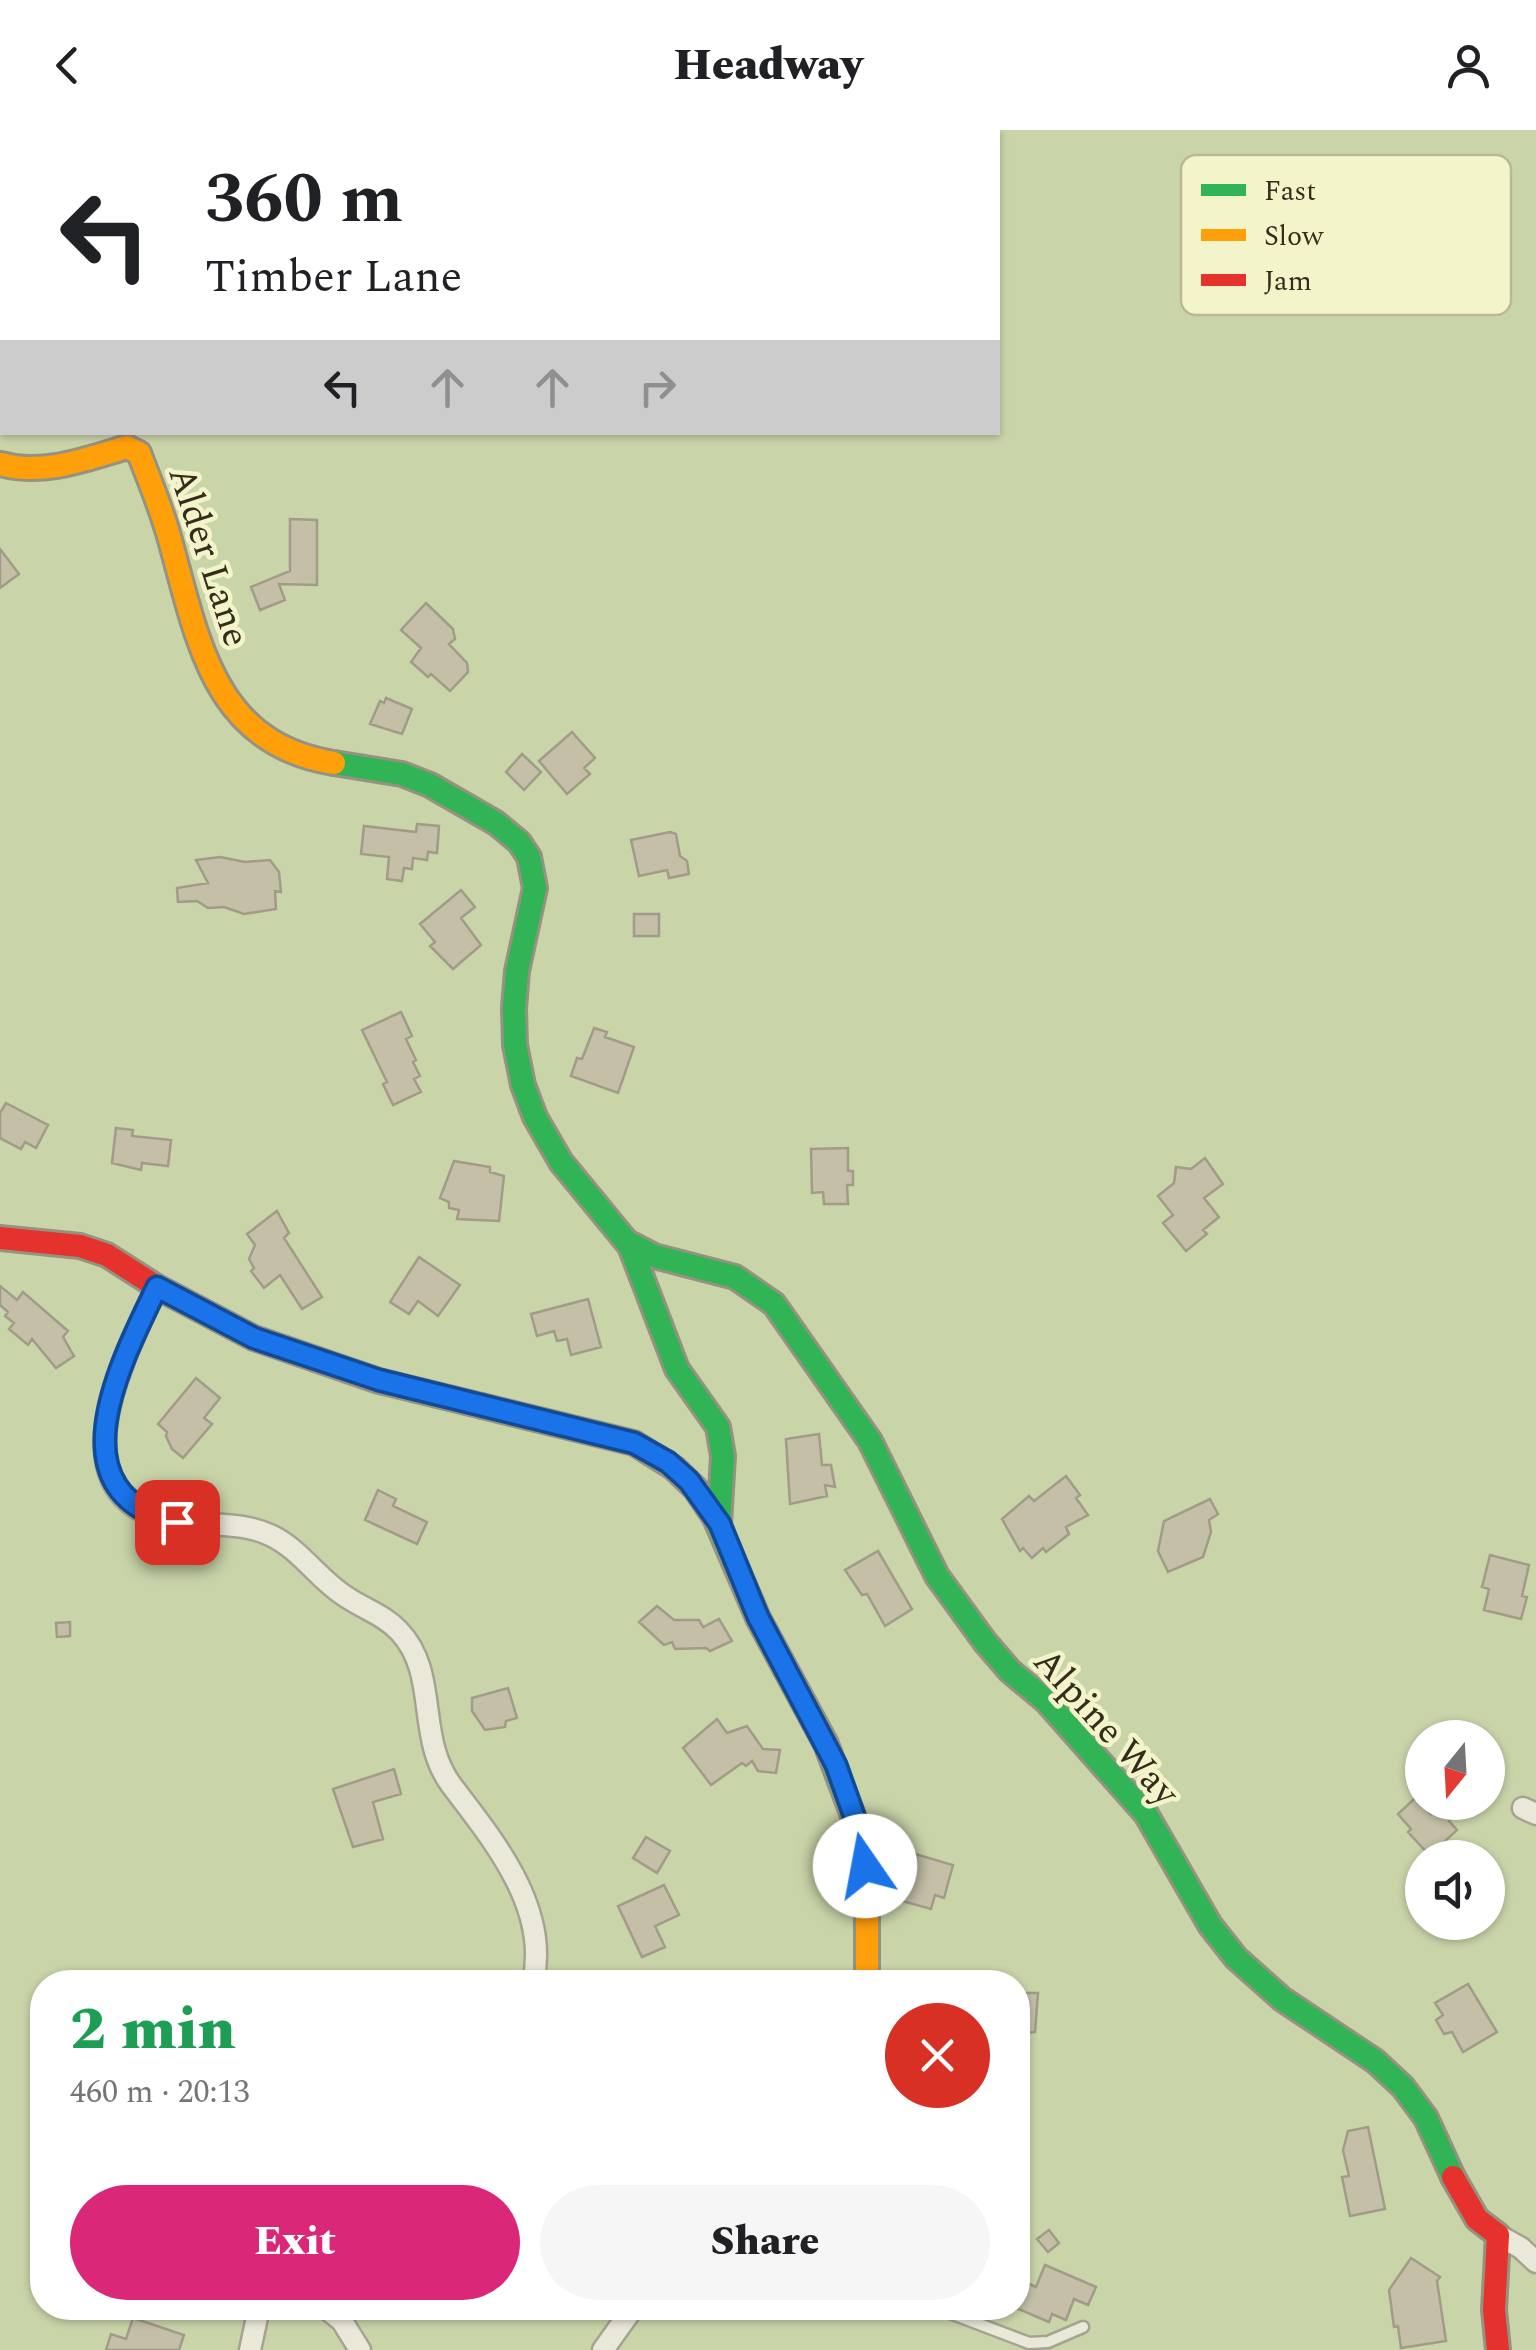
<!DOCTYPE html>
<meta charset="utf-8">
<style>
:root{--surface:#fff;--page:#f6f6f6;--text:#202124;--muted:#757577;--accent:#db2777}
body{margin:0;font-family:Spectral,serif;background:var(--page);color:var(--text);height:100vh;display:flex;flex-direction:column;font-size:38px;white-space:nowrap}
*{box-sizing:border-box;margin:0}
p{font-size:32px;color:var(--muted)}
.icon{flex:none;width:55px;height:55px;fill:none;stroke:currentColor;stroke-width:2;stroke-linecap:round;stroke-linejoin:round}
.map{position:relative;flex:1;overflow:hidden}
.sheet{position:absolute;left:30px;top:1840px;width:1000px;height:350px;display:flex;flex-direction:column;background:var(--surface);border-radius:40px;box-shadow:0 2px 8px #0004}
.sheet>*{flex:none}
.top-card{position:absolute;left:0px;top:0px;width:1000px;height:305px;box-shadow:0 2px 8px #0004;background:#fff;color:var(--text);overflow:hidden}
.needle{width:65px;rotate:198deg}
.buttons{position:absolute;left:1405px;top:1590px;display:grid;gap:20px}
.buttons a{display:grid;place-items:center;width:100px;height:100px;border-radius:50%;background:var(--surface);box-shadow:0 2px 8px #0004;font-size:50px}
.pin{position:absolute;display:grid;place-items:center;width:85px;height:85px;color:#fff;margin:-42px;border-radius:20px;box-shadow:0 5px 15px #0006}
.me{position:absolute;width:110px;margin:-55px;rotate:348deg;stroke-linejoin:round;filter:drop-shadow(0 0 8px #0008)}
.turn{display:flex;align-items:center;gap:35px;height:210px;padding:0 40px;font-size:45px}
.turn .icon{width:130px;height:130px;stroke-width:2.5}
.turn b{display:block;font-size:70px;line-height:85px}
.lanes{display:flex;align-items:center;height:95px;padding:0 40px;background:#0003;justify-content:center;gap:50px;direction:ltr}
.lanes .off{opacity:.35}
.round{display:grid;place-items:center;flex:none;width:105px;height:105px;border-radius:52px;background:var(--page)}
.overview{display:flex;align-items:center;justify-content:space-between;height:170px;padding:0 40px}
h1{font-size:60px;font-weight:800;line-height:75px;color:#1e9e55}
.cta{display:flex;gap:20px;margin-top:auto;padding:20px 40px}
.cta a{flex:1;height:115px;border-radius:60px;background:var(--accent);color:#fff;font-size:40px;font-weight:800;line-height:115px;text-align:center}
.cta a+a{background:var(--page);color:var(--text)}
header{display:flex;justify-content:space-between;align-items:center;height:130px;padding:0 40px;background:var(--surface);font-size:45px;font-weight:800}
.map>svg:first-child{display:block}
.green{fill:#c9d4a9;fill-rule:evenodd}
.building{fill:#c5bfa8;stroke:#a19c87;stroke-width:2.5}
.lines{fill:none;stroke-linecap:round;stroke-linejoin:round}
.lane-casing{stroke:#a6a491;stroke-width:15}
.street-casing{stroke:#a6a491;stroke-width:25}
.fast-casing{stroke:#969281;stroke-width:28}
.slow-casing{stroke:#969281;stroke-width:28}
.jam-casing{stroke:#969281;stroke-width:28}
.lane{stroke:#eae8d9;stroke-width:10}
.street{stroke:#eae8d9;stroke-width:20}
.fast{stroke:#30b455;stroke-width:22}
.slow{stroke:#ff9f0a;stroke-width:22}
.jam{stroke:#e5322d;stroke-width:22}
.route-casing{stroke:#114b97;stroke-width:25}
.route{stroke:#1a73e8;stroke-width:18}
.labels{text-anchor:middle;stroke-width:9;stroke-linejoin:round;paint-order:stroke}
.street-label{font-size:38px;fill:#332d1b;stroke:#f4f4cb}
.key{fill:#f4f4cb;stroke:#bab896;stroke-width:2.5}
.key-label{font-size:28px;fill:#332d1b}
</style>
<header><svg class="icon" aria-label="back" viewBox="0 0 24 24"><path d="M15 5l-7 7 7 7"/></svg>Headway<svg class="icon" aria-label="person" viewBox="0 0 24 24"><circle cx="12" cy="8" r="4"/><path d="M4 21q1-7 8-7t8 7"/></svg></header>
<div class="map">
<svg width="1536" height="2220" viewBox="0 0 1536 2220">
<rect width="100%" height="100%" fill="#e2e0c7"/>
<!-- green -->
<path class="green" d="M0,0H1536V2220H0ZM2,2H998V302H2ZM1422,1608H1488V1672H1422ZM1422,1728H1488V1792H1422ZM42,1852H1018V2178H42Z"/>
<!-- building -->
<path class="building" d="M290,389L317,390V455L279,454L285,470L260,480L251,457L290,441Z
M0,419L19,444L0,458Z
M426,473L453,499L455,509L449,514L467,533L468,542L450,561L431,544L428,547L411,532L421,518L401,500Z
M386,568L412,579L402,604L370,594L380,571L384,573Z
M572,602L595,628L584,638L590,644L567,664L539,631Z
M522,624L541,642L524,660L506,642Z
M417,694L439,696L437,723L428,722L427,730L413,728L412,739L404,738L402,751L387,749L389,727L361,724L364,696L416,702Z
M670,702L676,704L680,726L687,731L689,744L669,748L667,740L639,746L631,710Z
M220,727L245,732L270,730L279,742L281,762L275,761L276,779L244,784L224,777L208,778L197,771L178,772L177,758L208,753L196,730Z
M461,760L475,777L461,788L481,815L453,839L430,816L435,812L420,794Z
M634,784H659V806H634Z
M401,882L412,906L406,909L416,930L413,932L420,946L414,949L421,962L393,975L383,954L387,952L362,900Z
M594,898L607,902L605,907L634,917L618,963L571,946L577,928L582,929Z
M6,973L48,995L36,1018L25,1012L21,1019L0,1008V983Z
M116,998L133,1000L132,1006L171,1010L168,1036L142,1033L141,1040L112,1033Z
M848,1018V1041H853V1055H847L848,1074H824L823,1062L812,1063L811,1019Z
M1205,1028L1223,1054L1204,1068L1219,1087L1203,1100L1207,1104L1186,1121L1163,1093L1173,1085L1158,1066L1174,1053L1176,1037L1191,1039Z
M454,1031L490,1037V1042L504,1046L499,1091L457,1089L459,1080L449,1078V1072L440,1068Z
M277,1081L289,1103L284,1108L322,1167L302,1179L280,1145L264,1158L251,1141L254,1138L249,1129L255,1115L247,1104Z
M419,1127L460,1155L438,1186L418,1171L409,1184L390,1172Z
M0,1156L17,1170L23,1162L68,1201L63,1207L74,1226L56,1238L32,1209L28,1215L9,1199L14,1193L5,1186L8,1182L0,1175Z
M588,1169L601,1217L571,1225L567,1209L557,1211L554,1201L537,1206L531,1184Z
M196,1248L220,1268L204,1288L212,1294L183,1328L172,1319L166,1306L167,1302L158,1294Z
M819,1304L822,1335H831L835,1357L825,1355L827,1366L790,1374L786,1309Z
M1066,1346L1080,1365L1076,1368L1088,1385L1066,1397L1069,1404L1046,1422L1043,1418L1032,1428L1023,1418L1020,1421L1002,1389L1029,1366L1034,1371Z
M378,1360L396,1369L393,1376L427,1392L417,1414L365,1390Z
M1210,1369L1218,1384L1209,1390L1211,1402L1203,1427L1168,1442L1158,1421L1164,1391Z
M878,1421L912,1479L885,1496L867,1464L862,1465L845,1440Z
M1490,1425L1529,1435L1522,1466L1527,1467L1521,1489L1484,1480L1489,1459L1482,1457Z
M657,1476L674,1490H699L703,1497L719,1489L732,1511L710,1521L706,1518L675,1519L672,1512L664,1515L639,1492Z
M70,1492V1506L57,1507L56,1493Z
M508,1558L517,1588L506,1591L505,1597L485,1600L472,1581V1568Z
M717,1589L727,1603L747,1596L763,1619L780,1620L776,1643L758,1641L752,1631L746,1636L742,1633L711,1655L683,1618Z
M394,1639L401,1664L373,1672L383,1709L353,1717L333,1659Z
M1415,1668L1431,1684L1440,1675L1452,1688L1449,1691L1457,1700L1442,1714L1447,1719L1439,1728H1432L1408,1702L1411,1699L1398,1684Z
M646,1707L670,1721L657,1743L633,1728Z
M915,1724L953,1735L944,1768L935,1765L931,1779L902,1771Z
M664,1755L679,1785L655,1796L665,1817L642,1827L618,1776Z
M1468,1854L1497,1902L1463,1922L1452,1902L1444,1904L1436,1890L1443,1885L1435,1873Z
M1018,1863H1038L1035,1902L1018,1903Z
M1368,1997L1385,2079L1350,2086L1342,2047L1349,2046L1343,2020L1348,2001Z
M1049,2100L1059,2113L1048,2122L1037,2109Z
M1411,2128L1440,2147L1437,2151L1446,2211L1401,2218L1398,2196L1394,2197L1389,2160Z
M1045,2135L1096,2157L1088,2175L1074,2169L1066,2190L1052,2184L1049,2192L1016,2178L1027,2153L1036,2157Z
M133,2188L184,2205L179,2220H106L111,2204L126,2209Z"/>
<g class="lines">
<!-- lane casing -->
<g class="lane-casing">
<path id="lane" d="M937,2178L1029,2213L1048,2212L1083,2197"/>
</g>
<!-- street casing -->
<g class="street-casing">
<path id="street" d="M157,1157C128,1219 54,1357 160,1388C196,1398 238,1389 272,1406C299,1419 317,1447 342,1464C361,1478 383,1484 399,1501C440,1544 415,1607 452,1656C494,1711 550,1779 533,1852
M1523,1678L1536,1684
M1498,2105L1521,2118L1536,2132
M326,2178L342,2191L360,2220
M250,2220L259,2178
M603,2220L633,2178"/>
</g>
<!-- fast casing -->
<g class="fast-casing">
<path id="fast" d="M334,633L402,644L430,655L496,693L519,712L529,727L535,758L517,841L514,878L515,915L523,955L535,987L561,1032L630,1116L677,1239L718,1297L723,1326L719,1394
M629,1113L654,1126L735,1147L774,1174L870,1311L937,1446L985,1512L1010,1541L1046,1571L1146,1684L1210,1795L1236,1828L1282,1869L1375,1931L1403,1957L1426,1988L1453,2047
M482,1276L634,1313L674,1338L695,1358L715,1388L758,1488L826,1614L858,1699"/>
</g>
<!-- slow casing -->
<g class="slow-casing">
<path id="slow" d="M1,334C43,346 87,329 127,317L139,323C150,352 162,380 170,410C198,510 213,614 334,633
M858,1699L867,1752V1852"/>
</g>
<!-- jam casing -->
<g class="jam-casing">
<path id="jam" d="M0,1108L80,1116L107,1125L157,1157L254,1208L379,1251L482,1276
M1453,2047L1477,2089L1498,2105L1494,2180L1498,2220"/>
</g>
<!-- lane -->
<use href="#lane" class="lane"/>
<!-- street -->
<use href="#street" class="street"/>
<!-- fast -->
<use href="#fast" class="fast"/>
<!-- slow -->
<use href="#slow" class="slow"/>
<!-- jam -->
<use href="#jam" class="jam"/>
</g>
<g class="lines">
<!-- route casing -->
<g class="route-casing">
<path id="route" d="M177,1392C51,1364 121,1232 157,1157L254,1208L379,1250L634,1313L668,1332L689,1351L720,1394L758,1487L836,1635L857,1694L865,1736"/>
</g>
<!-- route -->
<use href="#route" class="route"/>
</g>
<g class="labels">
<!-- street labels -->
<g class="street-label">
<text transform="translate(210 426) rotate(72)" y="13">Alder Lane</text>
<text transform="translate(1107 1596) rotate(48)" y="13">Alpine Way</text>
</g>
</g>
<!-- legend -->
<rect x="1181" y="25" width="330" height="160" rx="15" class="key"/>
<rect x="1201" y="54" width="45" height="12" fill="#30b455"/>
<rect x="1201" y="99" width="45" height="12" fill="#ff9f0a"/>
<rect x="1201" y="144" width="45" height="12" fill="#e5322d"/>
<g class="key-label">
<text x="1264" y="70">Fast</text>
<text x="1264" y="115">Slow</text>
<text x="1264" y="160">Jam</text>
</g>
</svg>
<div class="buttons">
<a><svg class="needle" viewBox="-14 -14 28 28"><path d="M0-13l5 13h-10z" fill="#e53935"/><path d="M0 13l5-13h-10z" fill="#757577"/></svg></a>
<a><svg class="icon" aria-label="sound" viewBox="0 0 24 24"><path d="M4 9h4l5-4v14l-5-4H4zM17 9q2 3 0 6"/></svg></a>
</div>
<div class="pin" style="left:177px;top:1392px;background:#d93025"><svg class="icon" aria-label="arrive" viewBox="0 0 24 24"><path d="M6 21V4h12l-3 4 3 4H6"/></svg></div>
<svg class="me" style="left:865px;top:1736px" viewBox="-20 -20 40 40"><circle r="19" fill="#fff"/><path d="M0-13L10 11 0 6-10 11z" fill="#1a73e8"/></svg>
<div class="top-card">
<div class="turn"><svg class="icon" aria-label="left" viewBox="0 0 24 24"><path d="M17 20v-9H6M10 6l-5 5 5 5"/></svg><div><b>360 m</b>Timber Lane</div></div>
<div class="lanes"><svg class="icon" aria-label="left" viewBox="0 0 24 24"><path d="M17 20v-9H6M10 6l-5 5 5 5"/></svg><svg class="icon off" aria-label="ahead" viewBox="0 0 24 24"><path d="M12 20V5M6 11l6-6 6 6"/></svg><svg class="icon off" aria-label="ahead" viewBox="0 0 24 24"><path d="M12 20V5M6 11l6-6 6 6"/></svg><svg class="icon off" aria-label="right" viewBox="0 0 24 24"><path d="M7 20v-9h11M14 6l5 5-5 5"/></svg></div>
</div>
<section class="sheet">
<div class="overview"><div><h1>2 min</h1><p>460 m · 20:13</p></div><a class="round" style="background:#d93025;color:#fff"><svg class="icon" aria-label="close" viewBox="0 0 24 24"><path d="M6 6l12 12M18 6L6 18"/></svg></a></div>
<div class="cta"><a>Exit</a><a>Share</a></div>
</section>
</div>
